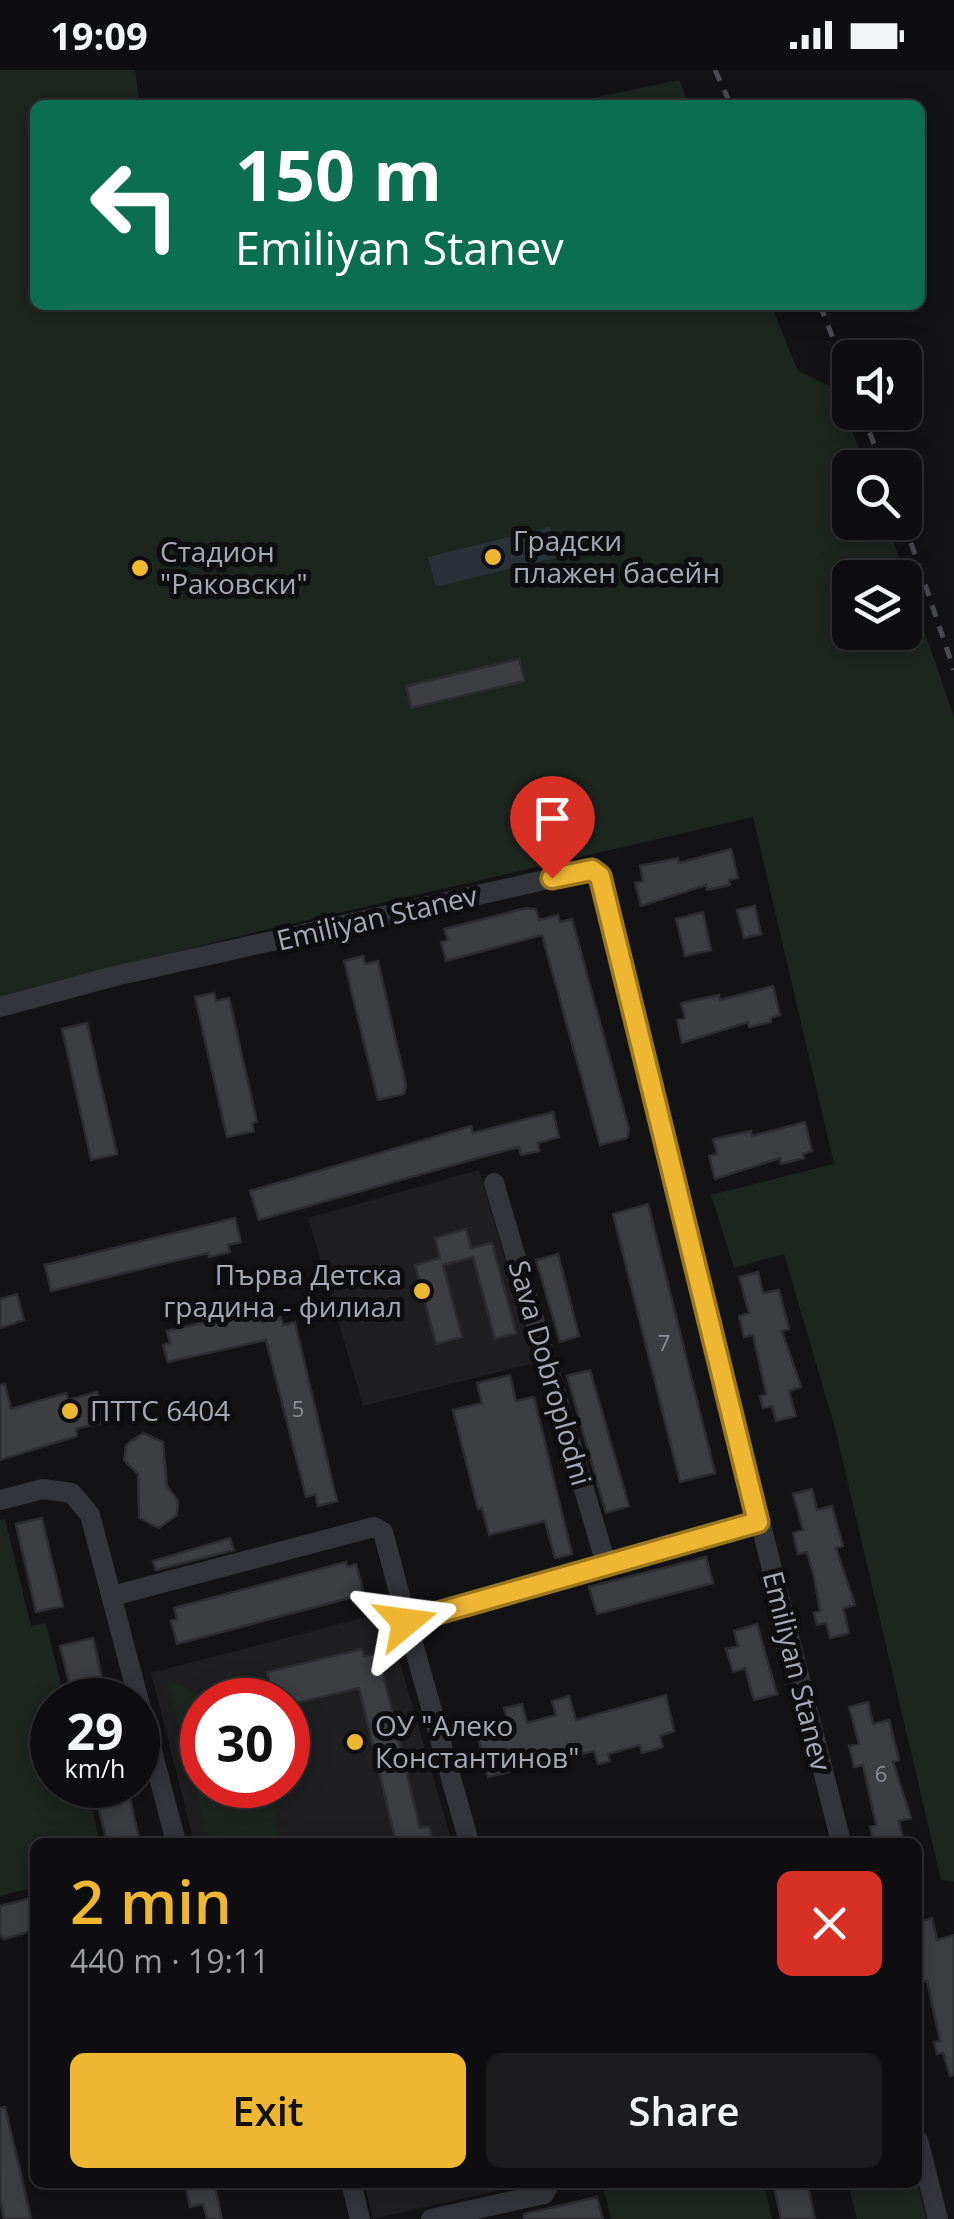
<!DOCTYPE html>
<meta charset="utf-8">
<style>
:root{--surface:#0e0e10;--page:#1c1c1e;--text:#f1f3f6;--muted:#9b9c9f;--line:#2e2e30;--accent:#efb731}
body{margin:0;font-family:"Open Sans",sans-serif;background:var(--page);color:var(--text);height:100vh;display:flex;flex-direction:column;font-size:38px;white-space:nowrap}
*{box-sizing:border-box;margin:0}
p{font-size:32px;color:var(--muted)}
.icon{flex:none;width:55px;height:55px;fill:none;stroke:currentColor;stroke-width:2;stroke-linecap:round;stroke-linejoin:round}
.map{position:relative;flex:1;overflow:hidden}
.side{position:absolute;left:30px;top:1768px;width:892px;height:350px;display:flex;flex-direction:column;background:var(--surface);border-radius:15px;box-shadow:0 5px 25px #0003,0 0 0 2px var(--line)}
.side>*{flex:none}
.hud{position:absolute;left:30px;top:30px;width:895px;height:210px;border-radius:15px;box-shadow:0 5px 25px #0003,0 0 0 2px var(--line);background:#0b6e4f;color:#fff;overflow:hidden}
.fabs{position:absolute;left:832px;top:270px;display:grid;gap:20px}
.fabs a{display:grid;place-items:center;width:90px;height:90px;border-radius:15px;background:var(--surface);box-shadow:0 5px 25px #0003,0 0 0 2px var(--line);font-size:50px}
.speed{position:absolute;left:30px;top:1608px;display:flex;gap:20px;font-size:50px;font-weight:700;text-align:center}
.speed>*{display:grid;place-content:center;width:130px;height:130px;border-radius:50%;background:var(--surface);box-shadow:0 5px 25px #0003,0 0 0 2px var(--line);line-height:1}
.speed small{font-size:25px;font-weight:400}
.speed .limit{border:15px solid #d22;background:#fff;color:#111}
.pin{position:absolute;display:grid;place-items:center;width:85px;height:85px;color:#fff;margin:-102px -42px;border-radius:50% 50% 50% 0;rotate:-45deg;box-shadow:0 0 10px #0007}
.pin .icon{rotate:45deg}
.me{position:absolute;width:110px;margin:-55px;rotate:74deg;stroke-linejoin:round;filter:drop-shadow(0 0 8px #0008)}
.turn{display:flex;align-items:center;gap:35px;height:210px;padding:0 40px;font-size:45px}
.turn .icon{width:130px;height:130px;stroke-width:2.5}
.turn b{display:block;font-size:70px;line-height:85px}
.round{display:grid;place-items:center;flex:none;width:105px;height:105px;border-radius:15px;background:var(--page)}
.overview{display:flex;align-items:center;justify-content:space-between;height:170px;padding:0 40px}
h1{font-size:60px;font-weight:600;line-height:75px;color:var(--accent)}
.primary-button{display:flex;gap:20px;margin-top:auto;padding:20px 40px}
.primary-button a{flex:1;height:115px;border-radius:15px;background:var(--accent);color:#111;font-size:40px;font-weight:600;line-height:115px;text-align:center}
.primary-button a+a{background:var(--page);color:var(--text)}
.status{display:flex;justify-content:space-between;align-items:center;height:70px;padding:0 50px;background:var(--surface);direction:ltr}
.status svg{height:28px;fill:currentColor}
.map>svg:first-child{display:block}
.built{fill:#1f1f22;fill-rule:evenodd}
.green{fill:#1d251f;fill-rule:evenodd}
.water{fill:#2a3138}
.building{fill:#3d3e42;stroke:#2d2d31;stroke-width:2.5}
.lines{fill:none;stroke-linecap:round;stroke-linejoin:round}
.street{stroke:#34353a;stroke-width:20}
.rail{stroke:#494b51;stroke-width:5;stroke-dasharray:12 10;stroke-linecap:butt}
.route-casing{stroke:#9b7720;stroke-width:25}
.route{stroke:#efb731;stroke-width:18}
.poi-dot{fill:#efb731;stroke:#0e0e10;stroke-width:4}
.labels{text-anchor:middle;stroke-width:10;stroke-linejoin:round;paint-order:stroke}
.number-label{font-size:22px;fill:#8b8e98}
.poi-label{font-size:28px;fill:#a5a9b5;stroke:#0e0e10;text-anchor:start}
.street-label{font-size:28px;fill:#a5a9b5;stroke:#0e0e10}
</style>
<div class="status"><b>19:09</b><svg viewBox="0 0 49 12"><path d="M0 12V9h3v3zM5 12V6h3v6zM10 12V3h3v9zM15 12V0h3v12zM26 1h20v11H26zM47 4h2v5h-2z"/></svg></div>
<div class="map">
<svg width="954" height="2149" viewBox="0 0 954 2149">
<rect width="100%" height="100%" fill="#131315"/>
<!-- built -->
<path class="built" d="M479,1100L535,1293L363,1336L308,1148Z
M385,1542L452,1772H194L151,1603ZM202,1630H288V1715H202Z
M537,2112L373,2149L364,2113Z"/>
<!-- green -->
<path class="green" d="M0,0H135L140,35H35V235H771L798,301L836,319L866,397L850,398V452L887,453L954,647V1812L941,1810L835,1358L784,1184L734,1198L711,1125L834,1094L753,747L235,867L0,927ZM850,508H905V562H850Z
M679,10L689,35H559Z
M5,1449L31,1556L46,1553L65,1630H52V1715H86L100,1772H35V1817L0,1826V1450Z
M167,1610L216,1630H202V1715H269L281,1772H209Z
M602,2113H764L772,2149H611Z
M848,2113H917L927,2149H857Z"/>
<!-- water -->
<path class="water" d="M550,457L557,487L436,517L428,487Z"/>
<!-- building -->
<path class="building" d="M519,589L525,611L411,638L406,616Z
M731,779L738,808L729,810L730,815L707,820L706,815L641,836L635,813L643,811L640,796L678,788L679,793Z
M755,836L761,864L744,868L737,840Z
M526,838L536,839L539,850L558,845L560,852L572,849L629,1059L627,1068L600,1075L542,865L446,891L441,872L448,870L444,859Z
M703,842L711,880L685,886L676,849Z
M363,886L365,894L378,891L406,1015L404,1024L378,1030L344,891Z
M773,916L780,945L771,948V952L749,957L748,952L682,973L677,950L685,948L681,933L719,925L720,930Z
M214,923L216,931L229,928L257,1052L252,1053L254,1061L227,1067L195,927Z
M87,953L117,1084L91,1090L62,959Z
M553,1042L559,1067L538,1073L539,1081L521,1085L519,1077L496,1083L259,1150L250,1121L471,1056L473,1063Z
M805,1052L812,1081L803,1084L804,1088L781,1094L780,1088L715,1109L709,1086L717,1084L713,1069L751,1061L752,1066Z
M648,1134L715,1403L680,1412L613,1144Z
M235,1148L241,1172L228,1175L230,1182L209,1187L208,1183L51,1221L45,1195Z
M466,1159L471,1178L492,1173L516,1263L495,1269L473,1187L443,1195L462,1267L436,1274L415,1195L440,1188L435,1168Z
M558,1184L579,1266L560,1272L536,1190Z
M758,1202L763,1223L779,1220L789,1259L782,1261L801,1317L789,1321L796,1346L776,1351L772,1336L763,1338L760,1326L766,1324L753,1265L744,1267L739,1246L749,1243L739,1207Z
M17,1224L24,1250L0,1258V1229Z
M250,1241L251,1245L259,1243L262,1252L281,1247L283,1255L295,1252L337,1431L318,1436L315,1424L306,1427L266,1270L168,1292L163,1275L170,1273L167,1261Z
M590,1300L629,1436L606,1443L567,1306Z
M510,1305L516,1331L534,1327L572,1484L555,1488L545,1451L489,1465L482,1438L478,1439L453,1340L482,1333L477,1313Z
M5,1314L11,1339L66,1323L68,1330L97,1322L105,1352L76,1359L77,1366L0,1390V1315Z
M143,1363L163,1372L167,1416L178,1431L177,1445L159,1458L139,1448L138,1404L124,1390L126,1375Z
M812,1419L817,1440L832,1436L843,1476L836,1478L855,1535L843,1538L849,1563L830,1568L826,1553L817,1555L814,1543L820,1541L814,1507L807,1482L798,1484L793,1463L803,1460L793,1424Z
M42,1448L63,1536L36,1542L16,1454Z
M230,1468L234,1480L156,1500L153,1491Z
M706,1487L713,1513L597,1544L589,1517Z
M346,1492L347,1497L356,1494L364,1524L177,1574L171,1551L177,1549L174,1538Z
M757,1554L777,1624L754,1630L745,1598L733,1602L726,1579L738,1576L734,1561Z
M93,1568L107,1630H73L60,1576Z
M362,1579L364,1586L378,1583L420,1758L429,1756L433,1772H396L359,1618L288,1635V1630H274L267,1602Z
M666,1625L674,1661L660,1666L663,1677L642,1683L640,1675L608,1684L610,1691L598,1694L594,1681L488,1707L477,1664L509,1655L504,1638L522,1634L527,1653L556,1645L552,1631L569,1626L576,1650Z
M868,1632L873,1654L889,1650L899,1690L893,1692L911,1748L899,1751L904,1772L873,1769L870,1757L876,1755L863,1695L854,1697L849,1676L859,1674L849,1637Z
M93,1715H127L140,1772H107Z
M35,1827L31,1861L4,1869L0,1865V1836Z
M932,1848L937,1870L954,1865V2005L950,2006L943,1983L937,1984L934,1972L940,1971L927,1911L918,1913V1891L922,1889L918,1852Z
M5,2037L19,2096L31,2149H4L0,2130V2038Z
M185,2112H214L222,2149H207L203,2134L190,2137Z
M773,2112H807L815,2149H781Z
M597,2127L603,2149H524V2144Z"/>
<g class="lines">
<!-- street -->
<path class="street" d="M0,937L115,906L585,801L596,802L841,1772
M494,1113L606,1494
M0,1430L43,1419L72,1423L90,1445L176,1772
M112,1526L374,1457L383,1462L407,1552
M469,1772L407,1552L759,1452
M918,2070L938,2149
M351,2112L360,2149
M431,2149L544,2124L550,2112"/>
<!-- rail -->
<path class="rail" d="M715,0L731,35
M820,235L850,312
M862,342L883,398
M904,452L954,600"/>
</g>
<g class="lines">
<!-- route casing -->
<g class="route-casing">
<path id="route" d="M406,1552L758,1452L600,806L592,800L552,808"/>
</g>
<!-- route -->
<use href="#route" class="route"/>
</g>
<!-- markers -->
<g class="poi-dot">
<circle cx="493" cy="487" r="10"/>
<circle cx="140" cy="498" r="10"/>
<circle cx="422" cy="1221" r="10"/>
<circle cx="70" cy="1341" r="10"/>
<circle cx="355" cy="1672" r="10"/>
</g>
<g class="labels">
<!-- number labels -->
<g class="number-label">
<text x="664" y="1281">7</text>
<text x="298" y="1347">5</text>
<text x="881" y="1712">6</text>
</g>
<!-- poi labels -->
<g class="poi-label">
<text x="513" y="481">Градски<tspan x="513" dy="32">плажен басейн</tspan></text>
<text x="160" y="492">Стадион<tspan x="160" dy="32">"Раковски"</tspan></text>
<text x="402" y="1215" text-anchor="end">Първа Детска<tspan x="402" dy="32">градина - филиал</tspan></text>
<text x="90" y="1351">ПТТС 6404</text>
<text x="375" y="1666">ОУ "Алеко<tspan x="375" dy="32">Константинов"</tspan></text>
</g>
<!-- street labels -->
<g class="street-label">
<text transform="translate(377 848) rotate(-13)" y="10">Emiliyan Stanev</text>
<text transform="translate(550 1303) rotate(74)" y="10">Sava Dobroplodni</text>
<text transform="translate(797 1601) rotate(76)" y="10">Emiliyan Stanev</text>
</g>
</g>
</svg>
<div class="fabs">
<a><svg class="icon" aria-label="sound" viewBox="0 0 24 24"><path d="M4 9h4l5-4v14l-5-4H4zM17 9q2 3 0 6"/></svg></a>
<a><svg class="icon" aria-label="search" viewBox="0 0 24 24"><circle cx="10" cy="10" r="6"/><path d="M15 15l6 6"/></svg></a>
<a><svg class="icon" aria-label="layers" viewBox="0 0 24 24"><path d="M12 4l9 5-9 5-9-5zM3 14l9 5 9-5"/></svg></a>
</div>
<div class="speed"><div>29<small>km/h</small></div><div class="limit">30</div></div>
<div class="pin" style="left:552px;top:808px;background:#d93025"><svg class="icon" aria-label="arrive" viewBox="0 0 24 24"><path d="M6 21V4h12l-3 4 3 4H6"/></svg></div>
<svg class="me" style="left:406px;top:1552px" viewBox="-20 -20 40 40"><path d="M0-17L14 15 0 8-14 15z" fill="#efb731" stroke="#fff" stroke-width="4"/></svg>
<div class="hud">
<div class="turn"><svg class="icon" aria-label="left" viewBox="0 0 24 24"><path d="M17 20v-9H6M10 6l-5 5 5 5"/></svg><div><b>150 m</b>Emiliyan Stanev</div></div>
</div>
<section class="side">
<div class="overview"><div><h1>2 min</h1><p>440 m · 19:11</p></div><a class="round" style="background:#d93025;color:#fff"><svg class="icon" aria-label="close" viewBox="0 0 24 24"><path d="M6 6l12 12M18 6L6 18"/></svg></a></div>
<div class="primary-button"><a>Exit</a><a>Share</a></div>
</section>
</div>
